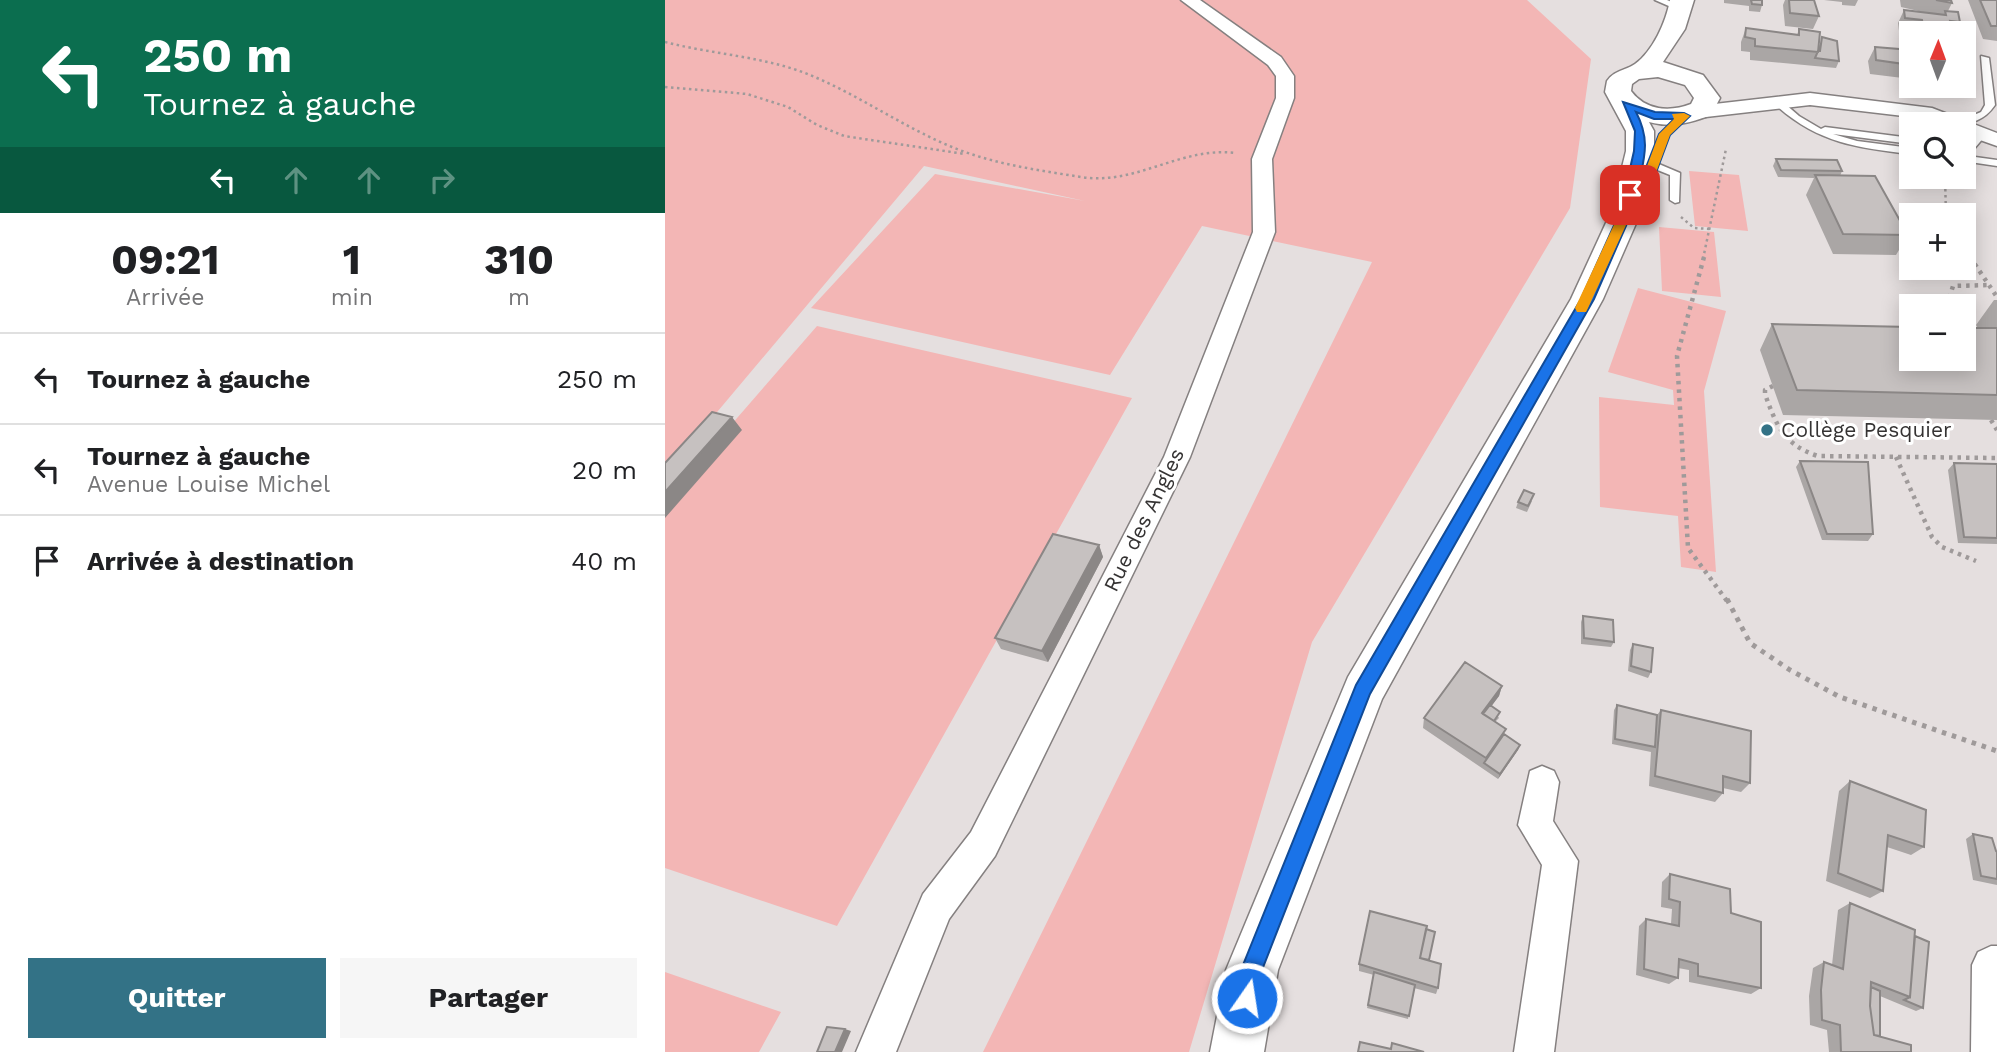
<!DOCTYPE html>
<html lang="fr">
<meta charset="utf-8">
<style>
:root{--surface:#fff;--page:#f6f6f6;--text:#202124;--muted:#757577;--line:#e0e0e0;--accent:#337286}
body{margin:0;font-family:"Work Sans",sans-serif;background:var(--page);color:var(--text);height:100vh;display:flex;flex-direction:column;font-size:26px;white-space:nowrap}
*{box-sizing:border-box;margin:0}
p{font-size:23px;color:var(--muted)}
.icon{flex:none;width:38px;height:38px;fill:none;stroke:currentColor;stroke-width:2;stroke-linecap:round;stroke-linejoin:round}
.map{position:relative;flex:1;overflow:hidden}
.details{display:flex;flex-direction:column;background:var(--surface);width:665px}
.details>*{flex:none}
.top-card{background:#0b6e4f;color:#fff;overflow:hidden}
.needle{width:46px;rotate:1deg}
.buttons{position:absolute;left:1234px;top:21px;display:grid;gap:14px}
.buttons a{display:grid;place-items:center;width:77px;height:77px;border-radius:0px;background:var(--surface);box-shadow:0 4px 18px #0003;font-size:35px}
.pin{position:absolute;display:grid;place-items:center;width:60px;height:60px;color:#fff;margin:-30px;border-radius:14px;box-shadow:0 4px 10px #0006}
.me{position:absolute;width:77px;margin:-38px;rotate:13deg;stroke-linejoin:round;filter:drop-shadow(0 0 5px #0008)}
.turn{display:flex;align-items:center;gap:24px;height:147px;padding:0 28px;font-size:32px}
.turn .icon{width:91px;height:91px;stroke-width:2.5}
.turn b{display:block;font-size:49px;line-height:60px}
.lanes{display:flex;align-items:center;height:66px;padding:0 28px;background:#0003;justify-content:center;gap:35px;direction:ltr}
.lanes .off{opacity:.35}
.eta{display:flex;justify-content:space-evenly;align-items:center;height:119px;text-align:center}
.eta b{font-size:42px;font-weight:700;line-height:49px}
.button{display:flex;gap:14px;margin-top:auto;padding:14px 28px}
.button a{flex:1;height:80px;border-radius:0px;background:var(--accent);color:#fff;font-size:28px;font-weight:700;line-height:80px;text-align:center}
.button a+a{background:var(--page);color:var(--text)}
ul{padding:0;list-style:none}
li{display:flex;align-items:center;gap:21px;height:91px;padding:0 28px;border-top:2px solid var(--line)}
li div{flex:1}
li b{display:block;font-size:26px}
li em{font-style:normal}
main{display:flex;flex:1;min-height:0}
.map>svg:first-child{display:block}
.green{fill:#f3b6b5}
.lines{fill:none;stroke-linecap:round;stroke-linejoin:round}
.lane-casing{stroke:#858080;stroke-width:3}
.street-casing{stroke:#858080;stroke-width:3}
.secondary-casing{stroke:#858080;stroke-width:3}
.path-far2{stroke:#9f9a9a;stroke-width:2.5;stroke-dasharray:2.5 3.5;stroke-linecap:butt}
.path-far1{stroke:#9f9a9a;stroke-width:4.5;stroke-dasharray:3.5 5;stroke-linecap:butt}
.path{stroke:#9f9a9a;stroke-width:5;stroke-dasharray:4.5 6;stroke-linecap:butt}
.lane{fill:#fff;fill-rule:evenodd}
.street{fill:#fff;fill-rule:evenodd}
.secondary{fill:#fff;fill-rule:evenodd}
.wall{fill:#aaa6a5}
.shaded-wall{fill:#8b8786}
.building{fill:#c6c1c0;stroke:#8b8786;stroke-width:2}
.route{fill:#1a73e8;stroke:#114b97;stroke-width:2;fill-rule:evenodd}
.slow{fill:#f59e0b}
.poi-dot{fill:#337286;stroke:#fff;stroke-width:2.5}
.labels{text-anchor:middle;stroke-width:6;stroke-linejoin:round;paint-order:stroke}
.poi-label{font-size:21px;fill:#353333;stroke:#fff;text-anchor:start}
.street-label{font-size:21px;fill:#353333;stroke:#fff}
</style>
<main>
<section class="details">
<div class="top-card">
<div class="turn"><svg class="icon" aria-label="left" viewBox="0 0 24 24"><path d="M17 20v-9H6M10 6l-5 5 5 5"/></svg><div><b>250 m</b>Tournez à gauche</div></div>
<div class="lanes"><svg class="icon" aria-label="left" viewBox="0 0 24 24"><path d="M17 20v-9H6M10 6l-5 5 5 5"/></svg><svg class="icon off" aria-label="ahead" viewBox="0 0 24 24"><path d="M12 20V5M6 11l6-6 6 6"/></svg><svg class="icon off" aria-label="ahead" viewBox="0 0 24 24"><path d="M12 20V5M6 11l6-6 6 6"/></svg><svg class="icon off" aria-label="right" viewBox="0 0 24 24"><path d="M7 20v-9h11M14 6l5 5-5 5"/></svg></div>
</div>
<div class="eta">
<div><b>09:21</b><p>Arrivée</p></div>
<div><b>1</b><p>min</p></div>
<div><b>310</b><p>m</p></div>
</div>
<ul>
<li><svg class="icon" aria-label="left" viewBox="0 0 24 24"><path d="M17 20v-9H6M10 6l-5 5 5 5"/></svg><div><b>Tournez à gauche</b></div><em>250 m</em></li>
<li><svg class="icon" aria-label="left" viewBox="0 0 24 24"><path d="M17 20v-9H6M10 6l-5 5 5 5"/></svg><div><b>Tournez à gauche</b><p>Avenue Louise Michel</p></div><em>20 m</em></li>
<li><svg class="icon" aria-label="arrive" viewBox="0 0 24 24"><path d="M6 21V4h12l-3 4 3 4H6"/></svg><div><b>Arrivée à destination</b></div><em>40 m</em></li>
</ul>
<div class="button"><a>Quitter</a><a>Partager</a></div>
</section>
<div class="map">
<svg width="1332" height="1052" viewBox="0 0 1332 1052">
<rect width="100%" height="100%" fill="#e5dfdf"/>
<!-- green -->
<path class="green" d="M0,0H862L926,59L905,208L647,642L524,1052H318L707,262L537,226L445,375L146,308L270,174L420,201L259,166L0,474Z
M1024,171L1074,175L1083,231L1030,226Z
M994,227L1049,232L1056,297L997,291Z
M973,288L1061,311L1039,391L1051,572L1016,567L1013,516L935,507L934,397L1009,405L1008,390L943,372Z
M152,326L467,398L172,926L0,868V501Z
M0,972L116,1012L94,1052H0Z"/>
<g class="lines">
<!-- lane casing -->
<g class="lane-casing">
<path id="lane" d="M990,0H1002L1020,8L1013,10Z
M1316,56L1324,58L1330,105C1319,121 1306,124 1288,124L1316,112L1320,105Z
M1113,103H1119L1134,116L1156,129L1160,127L1246,138V144L1168,134L1192,141L1246,148V154C1193,148 1154,143 1113,107Z
M1315,133L1320,136L1303,156L1332,160V166L1298,161V148Z
M989,162L1015,173L1014,202L1010,203L1005,200V175L985,167V163Z"/>
</g>
<!-- street casing -->
<g class="street-casing">
<path id="street" d="M516,0H535L616,57L629,76V98L607,159L610,232L525,457L330,856L284,919L231,1052H191L258,894L306,832L499,457L588,232L587,159L611,98V76L603,65Z
M1145,93L1267,108L1332,133V146L1298,134V124H1277L1264,119L1145,105L1032,118L1022,112L1032,106Z
M877,766L889,771L894,782L888,821L913,861L889,1052H849L877,865L853,825L865,771Z
M1326,946H1332V1052H1306L1307,965L1313,952Z"/>
</g>
<!-- secondary casing -->
<g class="secondary-casing">
<path id="secondary" d="M1005,0H1029L1020,29L998,62L1038,75L1055,98L1046,115C1025,123 1007,128 984,122L989,131V151L976,212L938,299L717,699L613,970L599,1052H545L561,970L683,677L906,299L946,212L961,151V131L940,92L942,81C949,70 960,71 970,64C988,51 1001,22 1005,0ZM993,77L1020,85L1029,98L1026,104C1005,112 981,111 966,91L967,84L974,79Z"/>
</g>
<!-- path-far2 -->
<path class="path-far2" d="M0,42C46,54 95,56 140,73C191,93 236,126 287,147C328,164 372,170 416,177C471,186 516,146 571,153
M0,87L82,94L123,107L152,125L179,136L300,154
M1280,177L1281,215
M1016,217L1029,228L1045,229
M1298,247L1306,259
M1038,259L1061,149"/>
<!-- path-far1 -->
<path class="path-far1" d="M1039,257L1012,356L1023,548L1062,601
M1305,257L1332,297
M1282,306L1288,286L1324,285
M1108,386L1100,390V394C1111,425 1119,445 1153,456L1332,458
M1326,420L1332,430
M1231,457L1267,537L1277,547L1311,561"/>
<!-- path -->
<path class="path" d="M1062,599L1085,643L1125,670L1175,697L1332,751"/>
<!-- lane -->
<use href="#lane" class="lane"/>
<!-- street -->
<use href="#street" class="street"/>
<!-- secondary -->
<use href="#secondary" class="secondary"/>
</g>
<!-- wall -->
<path class="wall" d="M1059,0H1097V5L1095,12L1084,11V6L1059,3Z
M1120,0H1149L1154,16L1148,29L1120,26L1118,5Z
M1159,0H1193L1190,6L1177,5V2Z
M1235,0H1286L1287,3L1283,11L1295,22L1289,33H1250L1234,31L1233,23L1239,10L1262,13L1236,7Z
M1303,0H1332V41L1318,39Z
M1081,28L1132,35L1134,29L1153,51L1157,37L1174,61L1171,68L1085,60V52L1076,51V42Z
M1210,47L1246,50V79L1205,74L1203,61Z
M1111,159L1177,171L1175,176L1243,235L1231,255L1168,254L1141,195L1149,178L1113,177L1108,166Z
M1329,300H1332V420L1118,415L1095,350L1107,324L1313,328L1311,325Z
M1135,461L1208,534L1203,541L1157,540L1131,467Z
M1289,463L1332,464V544L1293,543L1283,470Z
M867,501L862,512L851,508L853,502Z
M434,545L438,557L383,662L336,649L330,638Z
M918,616L949,642L946,647L916,644V622Z
M968,644L986,672L983,678L963,671L965,650Z
M837,686L834,696L826,706L834,718L830,722L839,734L855,745L853,750L833,779L758,728L759,718Z
M952,705L992,715L996,710L1085,783L1076,792L1058,788V793L1050,802L984,786L986,752L947,744L949,710Z
M1185,781L1259,847L1246,855L1222,847L1218,891L1205,898L1161,881L1174,791Z
M1308,834L1332,852V885L1308,880L1301,839Z
M1005,874L1066,913L1096,988L1086,994L1024,982V970L1013,968V978L1004,984L971,975L974,926L981,919L1006,924L1007,909L996,907L997,882Z
M1185,903L1250,936L1258,1008L1251,1011L1215,996V1036L1246,1052H1164L1162,1030L1145,1025L1144,996L1148,968L1159,962L1167,965L1173,910Z
M761,929L764,960L773,988L771,994L749,988L743,1019L702,1008L709,975L694,971V964Z"/>
<!-- shaded-wall -->
<path class="shaded-wall" d="M67,417L77,430L0,518V492Z
M434,545L438,557L383,662L377,651Z
M837,686L834,696L817,719V713Z
M855,745L853,750L833,779L835,774Z
M180,1029L186,1031L177,1052H170Z"/>
<!-- building -->
<path class="building" d="M1086,0H1097V5L1087,4Z
M1124,0H1149L1154,16L1125,13Z
M1271,0H1286L1287,3Z
M1315,0H1332V26H1326Z
M1239,10L1281,15L1280,11L1293,12L1295,22L1285,21L1287,33L1259,31L1257,20L1240,18Z
M1081,28L1134,35V29L1155,32L1153,52L1090,46V39L1080,37Z
M1157,37L1172,41L1174,61L1150,58L1153,51H1155Z
M1210,47L1246,50V65L1211,60Z
M1111,159L1172,160L1177,171L1116,170Z
M1150,175L1210,176L1243,235L1178,234Z
M1107,324L1246,327V359H1298V328H1332V395L1132,390Z
M47,412L67,417L0,492V463Z
M1135,461L1203,462L1208,534H1162Z
M1289,463L1332,464V538L1299,537Z
M859,490L869,494L863,506L853,502Z
M388,534L434,545L377,651L330,638Z
M918,616L948,620L949,642L919,638Z
M968,644L988,648L986,672L966,666Z
M800,662L837,686L817,713L841,729L821,758L759,718Z
M825,705L835,712L829,721L818,714Z
M952,705L992,715L990,747L950,739Z
M996,710L1086,731L1085,783L1058,776V793L990,776Z
M839,734L855,745L835,774L819,763Z
M1185,781L1261,810L1259,847L1223,835L1218,891L1173,873Z
M1308,834L1327,838L1331,851L1332,852V879L1316,876Z
M1005,874L1065,889L1066,913L1096,922V988L1033,976V964L1014,959L1013,978L979,969L981,919L1014,926L1015,902L1004,899Z
M1185,903L1250,930L1245,997L1206,982L1205,1006L1209,1035L1246,1045V1052H1176L1175,1025L1157,1020L1156,990L1159,962L1178,969Z
M705,911L762,926L755,958L776,964L773,988L694,964Z
M761,929L770,932L764,960L755,958Z
M1250,936L1264,942L1258,1008L1239,1000L1245,997Z
M709,972L750,985L744,1016L703,1005Z
M1206,987L1215,991V1036L1209,1035L1205,1006Z
M162,1027L180,1029L170,1052H152Z
M695,1042L726,1049L727,1043L759,1052H693Z"/>
<!-- route -->
<path class="route" d="M958,102L990,112L1019,113L1025,116L1005,135L986,186L967,212L929,299L705,694L597,970L590,1005L582,1008L574,1005L571,998L576,970L691,685L916,299L955,212L965,198L959,195L969,151L970,131ZM971,112L989,119H1009L994,134L973,188C979,158 986,141 971,112Z"/>
<!-- slow -->
<path class="slow" d="M1019,113L1025,116L1005,135L986,186L967,212L923,308L921,312H912L910,308L955,212L975,185L994,134L1009,119L1007,114Z"/>
<!-- markers -->
<circle class="poi-dot" cx="1102" cy="430" r="7"/>
<g class="labels">
<!-- poi labels -->
<g class="poi-label">
<text x="1116" y="437">Collège Pesquier</text>
</g>
<!-- street labels -->
<g class="street-label">
<text transform="translate(479 520) rotate(-64)" y="7">Rue des Angles</text>
</g>
</g>
</svg>
<div class="buttons">
<a><svg class="needle" viewBox="-14 -14 28 28"><path d="M0-13l5 13h-10z" fill="#e53935"/><path d="M0 13l5-13h-10z" fill="#757577"/></svg></a>
<a><svg class="icon" aria-label="search" viewBox="0 0 24 24"><circle cx="10" cy="10" r="6"/><path d="M15 15l6 6"/></svg></a>
<a>+</a>
<a>−</a>
</div>
<div class="pin" style="left:965px;top:195px;background:#d93025"><svg class="icon" aria-label="arrive" viewBox="0 0 24 24"><path d="M6 21V4h12l-3 4 3 4H6"/></svg></div>
<svg class="me" style="left:582px;top:998px" viewBox="-20 -20 40 40"><circle r="17" fill="#1a73e8" stroke="#fff" stroke-width="3"/><path d="M0-11L8 9 0 5-8 9z" fill="#fff"/></svg>
</div>
</main>
